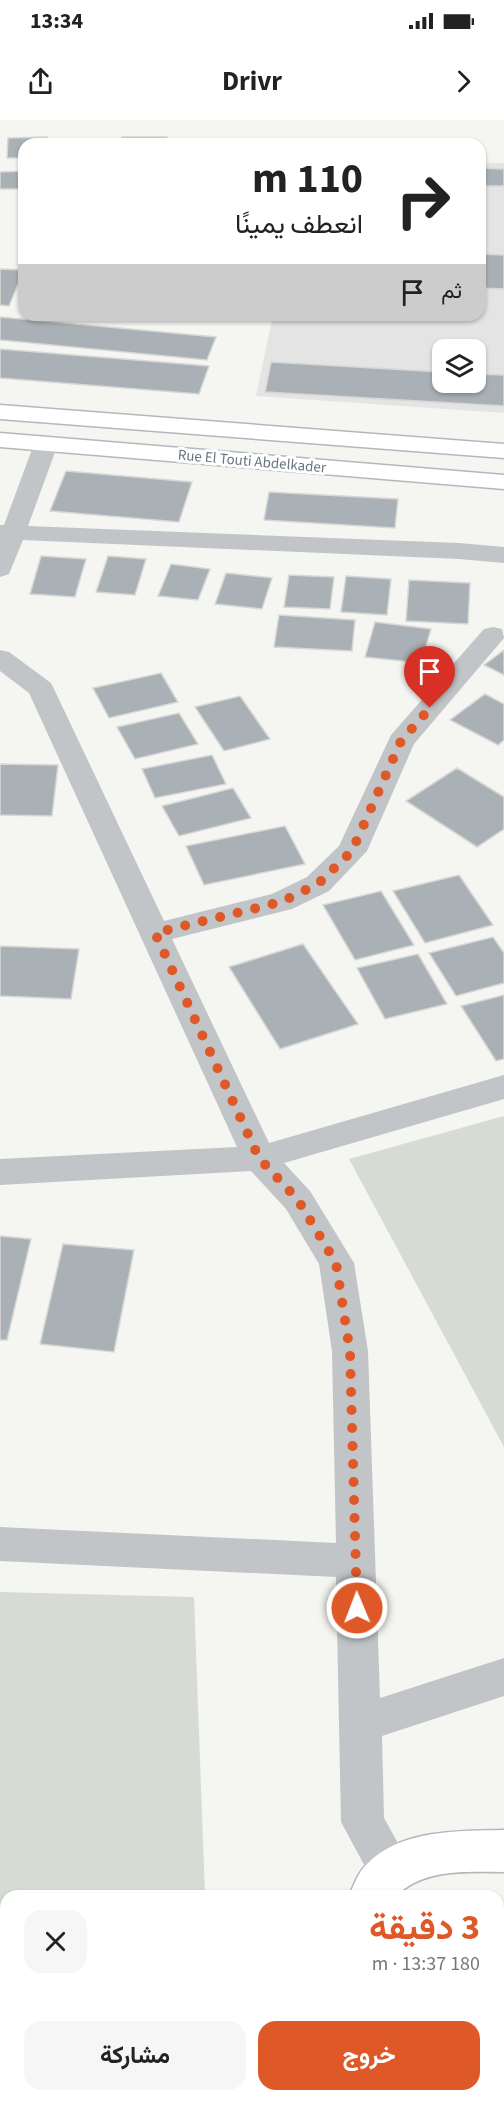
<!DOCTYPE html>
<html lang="ar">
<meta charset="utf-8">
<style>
:root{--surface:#fff;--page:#f6f6f6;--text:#222;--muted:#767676;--accent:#df5928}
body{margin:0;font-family:"Source Sans 3",Vazirmatn,sans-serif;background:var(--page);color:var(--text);direction:rtl;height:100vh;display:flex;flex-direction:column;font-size:22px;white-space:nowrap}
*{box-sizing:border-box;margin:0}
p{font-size:20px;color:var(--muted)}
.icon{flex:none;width:33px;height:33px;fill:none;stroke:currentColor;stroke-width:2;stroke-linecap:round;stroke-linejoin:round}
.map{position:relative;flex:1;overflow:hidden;direction:ltr}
.details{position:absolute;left:0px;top:1770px;width:504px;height:212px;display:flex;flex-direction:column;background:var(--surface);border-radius:18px 18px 0 0;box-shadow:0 2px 4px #0004;direction:rtl}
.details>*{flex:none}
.guide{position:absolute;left:18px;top:18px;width:468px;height:183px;border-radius:18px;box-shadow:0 2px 4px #0004;direction:rtl;background:#fff;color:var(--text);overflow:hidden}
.fabs{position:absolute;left:432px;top:219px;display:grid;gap:12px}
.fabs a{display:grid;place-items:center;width:54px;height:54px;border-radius:12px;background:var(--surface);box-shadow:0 2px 4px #0004;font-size:30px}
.pin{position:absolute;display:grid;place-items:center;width:51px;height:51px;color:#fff;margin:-62px -26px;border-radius:50% 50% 50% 0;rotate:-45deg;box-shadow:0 0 6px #0007}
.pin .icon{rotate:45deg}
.me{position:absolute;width:66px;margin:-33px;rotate:359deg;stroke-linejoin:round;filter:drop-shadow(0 0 4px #0008)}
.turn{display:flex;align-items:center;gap:21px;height:126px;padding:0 24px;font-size:27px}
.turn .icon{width:78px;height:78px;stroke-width:2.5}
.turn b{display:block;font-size:42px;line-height:51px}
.then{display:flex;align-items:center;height:57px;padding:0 24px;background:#0003;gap:12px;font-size:22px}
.round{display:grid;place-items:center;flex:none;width:63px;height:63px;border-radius:18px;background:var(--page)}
.headline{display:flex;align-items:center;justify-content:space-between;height:102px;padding:0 24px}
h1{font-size:36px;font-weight:700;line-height:45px;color:var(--accent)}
.action{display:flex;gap:12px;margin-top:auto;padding:12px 24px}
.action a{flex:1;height:69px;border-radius:18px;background:var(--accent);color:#fff;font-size:24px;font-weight:700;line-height:69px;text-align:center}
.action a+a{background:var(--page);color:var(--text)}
.status{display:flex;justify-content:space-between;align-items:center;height:42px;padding:0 30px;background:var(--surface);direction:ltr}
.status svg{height:16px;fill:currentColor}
header{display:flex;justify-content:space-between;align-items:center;height:78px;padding:0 24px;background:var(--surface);font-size:27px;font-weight:700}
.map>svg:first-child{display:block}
.built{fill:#e3e4e3;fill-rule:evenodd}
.green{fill:#d6dcd3}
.building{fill:#aab1b6;stroke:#d7d7d5;stroke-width:1.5}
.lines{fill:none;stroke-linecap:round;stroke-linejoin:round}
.secondary-casing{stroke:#b3b8bc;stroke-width:3}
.street{fill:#c1c5c8;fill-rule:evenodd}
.secondary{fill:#fff;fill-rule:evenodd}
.route{stroke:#df5928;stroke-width:10;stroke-dasharray:0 18}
.labels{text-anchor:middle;stroke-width:6;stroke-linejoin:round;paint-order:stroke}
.far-street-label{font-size:15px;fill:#657482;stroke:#fff}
</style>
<div class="status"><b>13:34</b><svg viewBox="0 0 49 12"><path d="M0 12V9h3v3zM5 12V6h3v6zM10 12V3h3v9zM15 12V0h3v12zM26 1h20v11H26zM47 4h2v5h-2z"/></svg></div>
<header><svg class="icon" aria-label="forward" viewBox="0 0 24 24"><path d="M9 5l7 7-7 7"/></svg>Drivr<svg class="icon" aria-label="share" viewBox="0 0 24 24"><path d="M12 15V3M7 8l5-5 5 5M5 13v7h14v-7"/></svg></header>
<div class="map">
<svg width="504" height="1981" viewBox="0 0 504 1981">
<rect width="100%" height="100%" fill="#f5f5f2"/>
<!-- built -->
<path class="built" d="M480,43H504V293L256,276L273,195H480ZM442,230H476V262H442Z"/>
<!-- green -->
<path class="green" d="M504,996V1327L349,1039Z
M0,1472L194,1477L205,1776H6V1962H0Z"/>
<!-- building -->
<path class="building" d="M47,17V24H24V38H7L8,18Z
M122,17H167L166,24H121Z
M110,19L111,24H67V20Z
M480,48L504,49V66H480Z
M24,51V69H0V52Z
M480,134L504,135V169L480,168Z
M0,149L24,150L9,186L0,185Z
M283,195H331L330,200L282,198Z
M0,197L216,217L207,240L0,220Z
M0,229L209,246L199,274L0,258Z
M271,242L442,252V262H476V254L504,255V286L265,272Z
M66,351L192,362L179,402L50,391Z
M269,372L398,379L395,408L264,400Z
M41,436L86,439L75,477L30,474Z
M108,436L146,439L135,475L96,472Z
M171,444L210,449L198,480L158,476Z
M226,453L272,458L262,489L215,484Z
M289,455L334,457L330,489L284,487Z
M346,456L391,459L387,495L341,492Z
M409,460L470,463L468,504L406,501Z
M279,495L355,500L352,531L274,527Z
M375,502L431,509L421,543L365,537Z
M504,530V555L484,545Z
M161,553L178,582L109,598L93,568Z
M485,574L504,584V620L498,625L450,600Z
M240,576L270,619L224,631L195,587Z
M179,593L198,624L135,639L117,607Z
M212,635L226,664L155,678L142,649Z
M0,644L58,645L52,696L0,695Z
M457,648L504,677V709L477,727L406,681Z
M233,668L251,698L179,716L162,686Z
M285,706L305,744L204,765L186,726Z
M459,755L493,805L425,823L393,771Z
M381,771L414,825L355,840L323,785Z
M493,817L504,833V863L456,876L429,833Z
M303,824L358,904L280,929L229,847Z
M0,826L79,829L71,879L0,876Z
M418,834L447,884L385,899L357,848Z
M504,875V939L496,941L461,886Z
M0,1116L31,1119L7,1220H0Z
M63,1124L134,1130L114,1232L40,1224Z"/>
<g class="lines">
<!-- secondary casing -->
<g class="secondary-casing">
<path id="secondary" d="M0,285L504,324V338L0,299Z
M0,313L504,355V369L0,327Z
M504,1710V1752C467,1752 424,1748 396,1776H349C354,1765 358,1752 367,1744C401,1709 459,1711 504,1710Z
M334,1976H381L382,1981H334Z"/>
</g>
<!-- street -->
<path class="street" d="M46,317L54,319L58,324L28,406L459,423L504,427V443L459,439L23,420L9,454L0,457V405H4L34,324L38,319Z
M493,507L502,509L504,518L414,624L367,731L329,771L292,789L172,819L269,1023L504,955V979L284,1043L310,1071L354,1143L368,1231L380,1578L504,1538V1576L382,1616L384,1698L413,1750L407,1765L391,1771L375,1765L341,1702L336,1457L0,1441V1407L336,1423L332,1231L319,1144L286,1089L251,1051L0,1065V1039L237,1027L29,573L0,551V530L9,532L51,563L54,569L164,801L272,774L307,757L339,726L391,615L484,509Z"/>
<!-- secondary -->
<use href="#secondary" class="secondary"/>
</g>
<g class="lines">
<!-- route -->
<path class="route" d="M357,1488L350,1232L336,1143L298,1080L259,1038L155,813L281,782L318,764L352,731L401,621L430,588"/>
</g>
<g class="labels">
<!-- far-street labels -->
<g class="far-street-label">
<text transform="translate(252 341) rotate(5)" y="5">Rue El Touti Abdelkader</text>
</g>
</g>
</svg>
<div class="fabs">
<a><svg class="icon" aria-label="layers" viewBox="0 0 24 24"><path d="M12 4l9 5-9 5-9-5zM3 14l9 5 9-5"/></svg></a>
</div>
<div class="pin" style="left:430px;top:588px;background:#d93025"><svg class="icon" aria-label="arrive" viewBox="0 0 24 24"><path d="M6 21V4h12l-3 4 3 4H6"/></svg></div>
<svg class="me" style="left:357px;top:1488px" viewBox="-20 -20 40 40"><circle r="17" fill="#df5928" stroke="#fff" stroke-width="3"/><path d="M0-11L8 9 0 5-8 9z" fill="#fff"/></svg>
<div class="guide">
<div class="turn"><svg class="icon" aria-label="right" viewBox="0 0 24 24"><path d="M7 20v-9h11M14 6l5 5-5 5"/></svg><div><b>110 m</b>انعطف يمينًا</div></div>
<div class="then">ثم<svg class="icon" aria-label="arrive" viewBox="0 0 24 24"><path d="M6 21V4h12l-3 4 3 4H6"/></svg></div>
</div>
<section class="details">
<div class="headline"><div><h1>3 دقيقة</h1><p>180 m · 13:37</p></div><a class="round"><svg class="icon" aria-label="close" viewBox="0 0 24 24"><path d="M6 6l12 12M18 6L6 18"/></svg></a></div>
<div class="action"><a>خروج</a><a>مشاركة</a></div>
</section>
</div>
